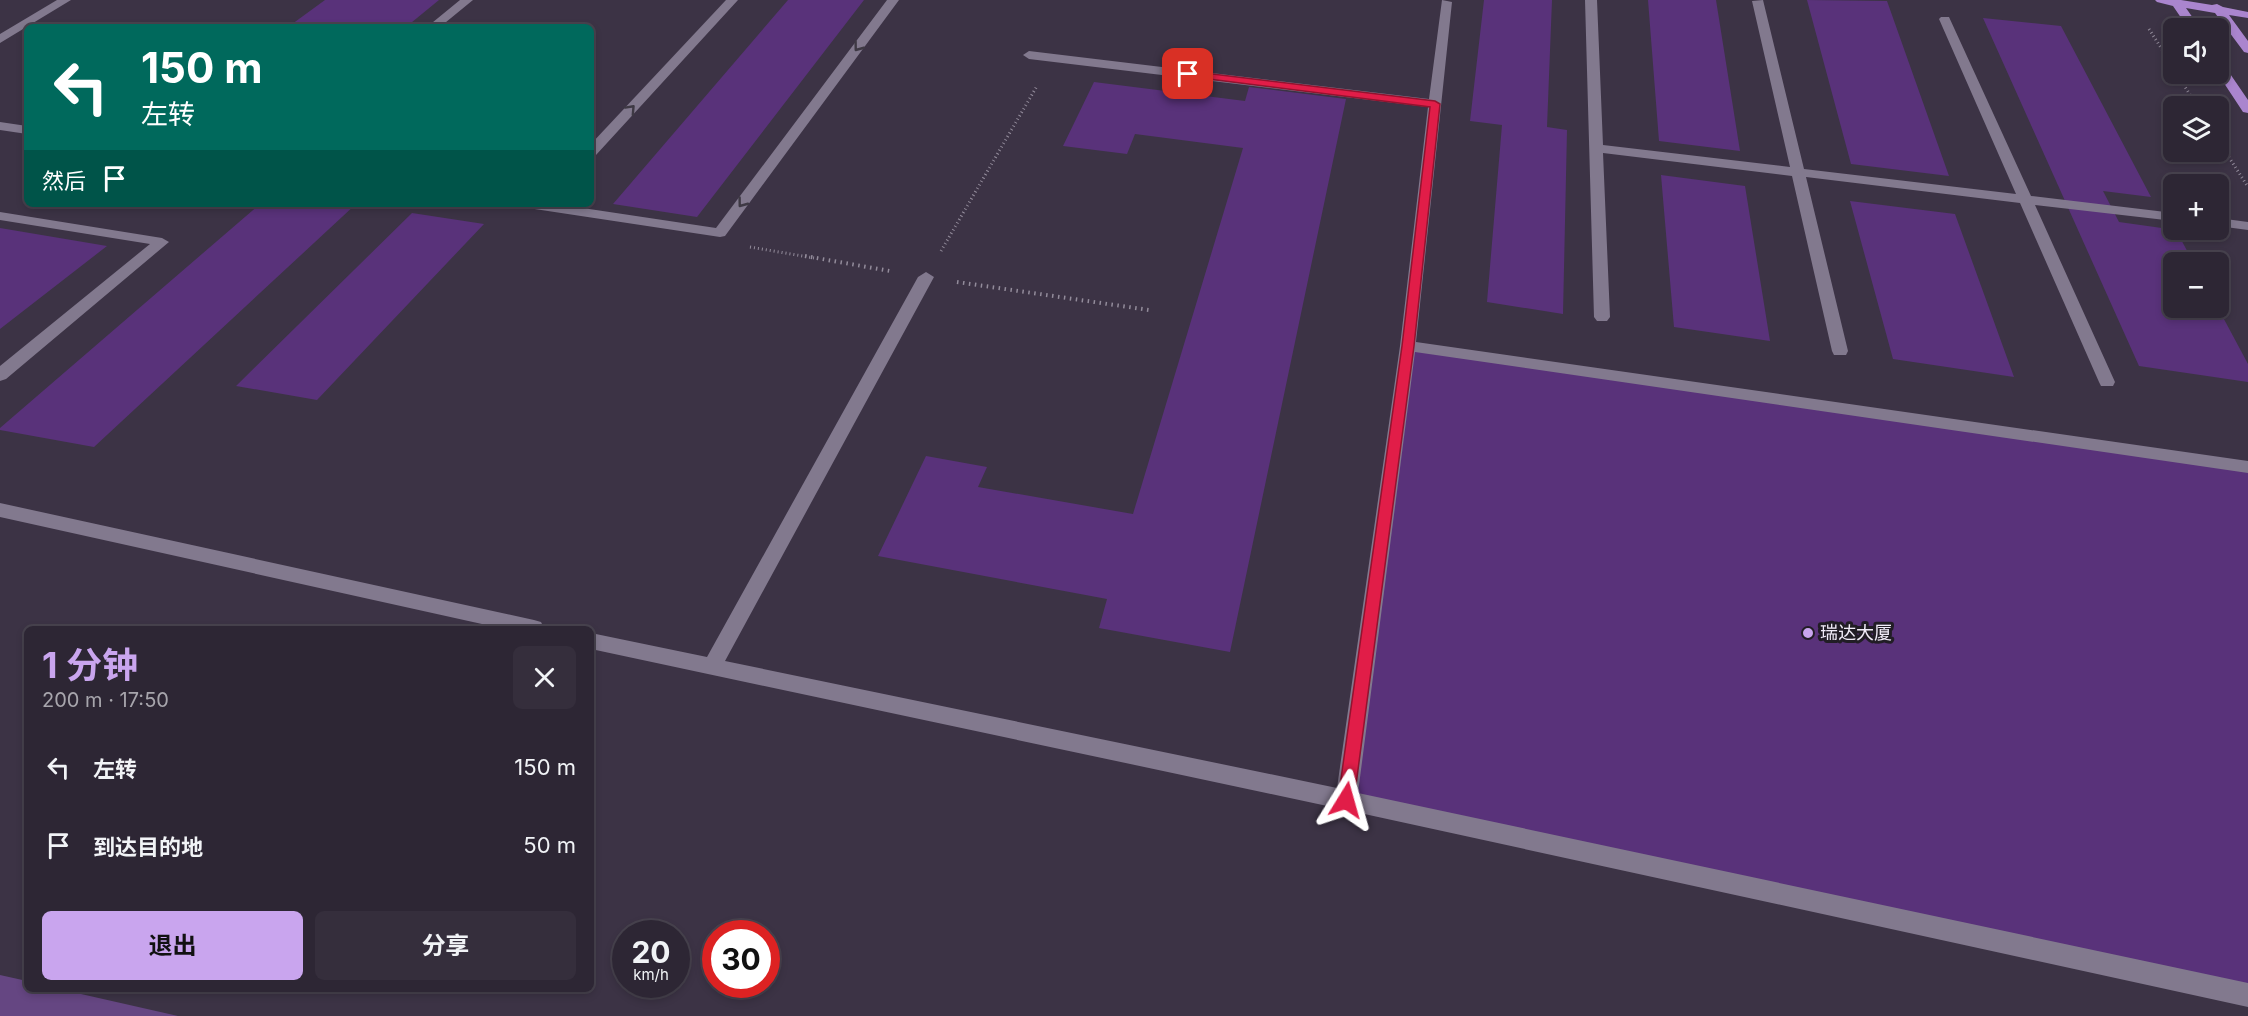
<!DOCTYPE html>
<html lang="zh">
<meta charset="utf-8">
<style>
:root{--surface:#2d2634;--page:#352e3c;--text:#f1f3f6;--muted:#a7a5ac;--line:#48434f;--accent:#c9a5ee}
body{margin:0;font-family:Inter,"Noto Sans SC",sans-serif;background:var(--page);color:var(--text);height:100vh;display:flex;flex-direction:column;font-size:22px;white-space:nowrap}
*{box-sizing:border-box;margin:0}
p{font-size:20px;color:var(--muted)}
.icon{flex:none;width:33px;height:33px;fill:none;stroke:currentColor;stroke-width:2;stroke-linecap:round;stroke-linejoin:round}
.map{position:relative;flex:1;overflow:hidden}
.side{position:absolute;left:24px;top:626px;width:570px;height:366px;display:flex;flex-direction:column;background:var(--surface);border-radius:9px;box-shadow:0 3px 9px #0003,0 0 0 2px var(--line)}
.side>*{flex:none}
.top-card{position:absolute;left:24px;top:24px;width:570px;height:183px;border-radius:9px;box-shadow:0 3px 9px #0003,0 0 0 2px var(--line);background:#00695c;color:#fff;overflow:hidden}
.fabs{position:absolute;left:2163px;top:18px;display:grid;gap:12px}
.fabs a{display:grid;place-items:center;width:66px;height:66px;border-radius:9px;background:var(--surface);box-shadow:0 3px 9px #0003,0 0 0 2px var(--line);font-size:30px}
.speed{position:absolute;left:612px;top:920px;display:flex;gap:12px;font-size:30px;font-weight:700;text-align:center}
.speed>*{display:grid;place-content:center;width:78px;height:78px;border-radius:50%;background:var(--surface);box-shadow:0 3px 9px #0003,0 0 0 2px var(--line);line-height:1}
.speed small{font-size:15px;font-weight:400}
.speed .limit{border:9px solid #d22;background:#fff;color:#111}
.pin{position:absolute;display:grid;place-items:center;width:51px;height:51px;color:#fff;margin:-26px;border-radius:12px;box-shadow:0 3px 9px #0006}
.me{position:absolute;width:66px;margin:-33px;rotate:8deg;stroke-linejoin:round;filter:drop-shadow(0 0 4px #0008)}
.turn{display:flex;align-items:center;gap:21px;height:126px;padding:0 18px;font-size:27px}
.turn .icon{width:78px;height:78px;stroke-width:2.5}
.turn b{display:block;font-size:42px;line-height:51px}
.then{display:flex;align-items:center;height:57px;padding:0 18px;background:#0003;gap:12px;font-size:22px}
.round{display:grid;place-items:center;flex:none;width:63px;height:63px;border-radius:9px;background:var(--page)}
.head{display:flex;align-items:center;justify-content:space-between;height:102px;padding:0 18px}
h1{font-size:36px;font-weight:700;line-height:45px;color:var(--accent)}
.button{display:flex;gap:12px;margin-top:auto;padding:12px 18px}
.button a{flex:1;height:69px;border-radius:9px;background:var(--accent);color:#111;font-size:24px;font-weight:700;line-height:69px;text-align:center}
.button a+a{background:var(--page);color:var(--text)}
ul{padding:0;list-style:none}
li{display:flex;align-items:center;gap:18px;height:78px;padding:0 18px}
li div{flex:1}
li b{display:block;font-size:22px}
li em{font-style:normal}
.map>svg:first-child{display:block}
.green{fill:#654682}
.building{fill:#59327a}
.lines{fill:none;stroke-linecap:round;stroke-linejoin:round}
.path-far1{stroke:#938c9b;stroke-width:3;stroke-dasharray:1 3;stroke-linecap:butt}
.path{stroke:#938c9b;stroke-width:4;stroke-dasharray:1.5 4.5;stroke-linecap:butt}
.minor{fill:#82798e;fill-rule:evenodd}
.major{fill:#aa85ce;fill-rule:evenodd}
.oneway{stroke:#3e3944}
.route{fill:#e11d48;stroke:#92132f;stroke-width:1.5}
.poi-dot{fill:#c9a5ee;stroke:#211d25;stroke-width:2}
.labels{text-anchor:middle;stroke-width:6;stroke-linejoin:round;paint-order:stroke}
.poi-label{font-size:18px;fill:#f1ecf8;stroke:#211d25;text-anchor:start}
</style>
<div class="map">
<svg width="2248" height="1016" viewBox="0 0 2248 1016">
<rect width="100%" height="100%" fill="#3c3345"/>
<!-- green -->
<path class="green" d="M0,975L27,981V988L59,989L178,1016H0Z"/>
<!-- building -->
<path class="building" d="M325,0H439L406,27H288Z
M788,0H864L697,217L613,204Z
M1484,0H1552L1547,127L1567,130L1563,314L1487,302L1502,125L1470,121Z
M1648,0H1716L1740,151L1659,141Z
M1807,0L1887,1L1949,176L1851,164Z
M1983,18L2061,26L2151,197L2103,191L2119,222L2176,230L2193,262H2174V308H2218L2248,364V382L2139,366Z
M1094,82L1245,101L1249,87L1346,99L1230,652L1099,628L1107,599L878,556L926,456L987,467L978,487L1133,514L1243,148L1135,134L1127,154L1063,146Z
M1661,175L1745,186L1770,341L1674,327Z
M1850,201L1955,214L2014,377L1893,359Z
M260,204H356L94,447L0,430V428Z
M412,213L484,224L317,400L236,386Z
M0,228L107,246L0,329Z
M1408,346L2248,467V995L1346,800Z"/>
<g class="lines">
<!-- path-far1 -->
<path class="path-far1" d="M2149,29L2174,68
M2177,74L2197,106
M2218,140L2248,187
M750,247L814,258
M941,251L1037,86"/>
<!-- path -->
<path class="path" d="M805,256L890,271
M957,282L1149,310"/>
<!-- minor -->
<path class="minor" d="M57,0H71L0,43V34Z
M460,0H473L440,27H427Z
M726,0H738L596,155L591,156V144Z
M887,0H899L725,236L720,237L528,208L521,204H556L716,228Z
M1442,0L1452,2L1416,342L2248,461V473L1415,352L1358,793L2248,983V1007L1346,810L591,649V633L707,657L918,277L926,272L934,277L725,661L1337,788L1400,346L1428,107L1029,59L1023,55L1029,51L1429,99Z
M1585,0H1597L1603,145L1790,167L1752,1L1763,0L1804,169L2016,194L1939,19L1941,17H1949L2031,196L2174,213V221L2035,205L2115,382L2113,386H2101L2099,382L2020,203L1806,177L1848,351L1846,355H1834L1832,351L1792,176L1603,153L1610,317L1607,321H1597L1594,317Z
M0,122L27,126V134L0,130Z
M0,212L162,238L169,242L6,379L0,381V366L150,244L0,220Z
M2218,218L2248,222V230L2218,226Z
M0,503L534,620L541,622L544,628H500L0,517Z"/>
<!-- major -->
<path class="major" d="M2155,0H2181L2212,5L2217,4L2223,7L2248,12V18L2229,15L2248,41V53L2244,52L2215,13L2186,8L2200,28H2188L2173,6L2157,2Z
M2218,61L2222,62L2248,100V113L2243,112L2218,74Z"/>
</g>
<!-- one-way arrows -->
<defs><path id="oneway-chevron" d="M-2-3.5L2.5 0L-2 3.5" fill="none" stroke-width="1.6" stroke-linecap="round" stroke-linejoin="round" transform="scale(1.5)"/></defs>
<g class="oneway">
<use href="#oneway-chevron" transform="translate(858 47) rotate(127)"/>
<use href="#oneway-chevron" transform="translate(631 109) rotate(-47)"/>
<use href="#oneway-chevron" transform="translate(742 203) rotate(127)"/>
</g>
<!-- route -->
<path class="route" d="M1188,71L1435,101L1440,104L1414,346L1354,800L1352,805L1346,807L1340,805L1338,800L1402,346L1430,107L1185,76V72Z"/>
<!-- markers -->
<circle class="poi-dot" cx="1808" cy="633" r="6"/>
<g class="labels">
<!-- poi labels -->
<g class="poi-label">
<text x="1820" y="639">瑞达大厦</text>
</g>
</g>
</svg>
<div class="fabs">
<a><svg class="icon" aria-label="sound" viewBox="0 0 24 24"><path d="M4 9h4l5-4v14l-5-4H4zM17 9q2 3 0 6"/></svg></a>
<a><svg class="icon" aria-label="layers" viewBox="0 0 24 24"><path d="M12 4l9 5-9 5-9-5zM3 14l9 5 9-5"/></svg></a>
<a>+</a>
<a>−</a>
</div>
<div class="speed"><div>20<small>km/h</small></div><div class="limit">30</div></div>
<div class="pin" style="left:1188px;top:74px;background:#d93025"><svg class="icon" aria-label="arrive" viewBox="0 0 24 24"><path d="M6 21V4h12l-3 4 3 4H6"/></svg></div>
<svg class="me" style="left:1346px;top:800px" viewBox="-20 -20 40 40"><path d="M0-17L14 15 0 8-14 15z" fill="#e11d48" stroke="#fff" stroke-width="4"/></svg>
<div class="top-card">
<div class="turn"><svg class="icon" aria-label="left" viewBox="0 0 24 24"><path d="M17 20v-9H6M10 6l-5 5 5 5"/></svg><div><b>150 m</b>左转</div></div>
<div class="then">然后<svg class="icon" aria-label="arrive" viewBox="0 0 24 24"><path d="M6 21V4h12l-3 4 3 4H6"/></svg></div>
</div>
<section class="side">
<div class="head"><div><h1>1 分钟</h1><p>200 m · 17:50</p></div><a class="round"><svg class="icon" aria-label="close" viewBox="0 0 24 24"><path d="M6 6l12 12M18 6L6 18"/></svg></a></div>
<ul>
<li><svg class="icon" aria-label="left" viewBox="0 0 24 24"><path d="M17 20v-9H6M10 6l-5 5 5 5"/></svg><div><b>左转</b></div><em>150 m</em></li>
<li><svg class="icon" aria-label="arrive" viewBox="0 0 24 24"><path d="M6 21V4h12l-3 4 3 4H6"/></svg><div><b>到达目的地</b></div><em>50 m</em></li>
</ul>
<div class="button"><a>退出</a><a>分享</a></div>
</section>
</div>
